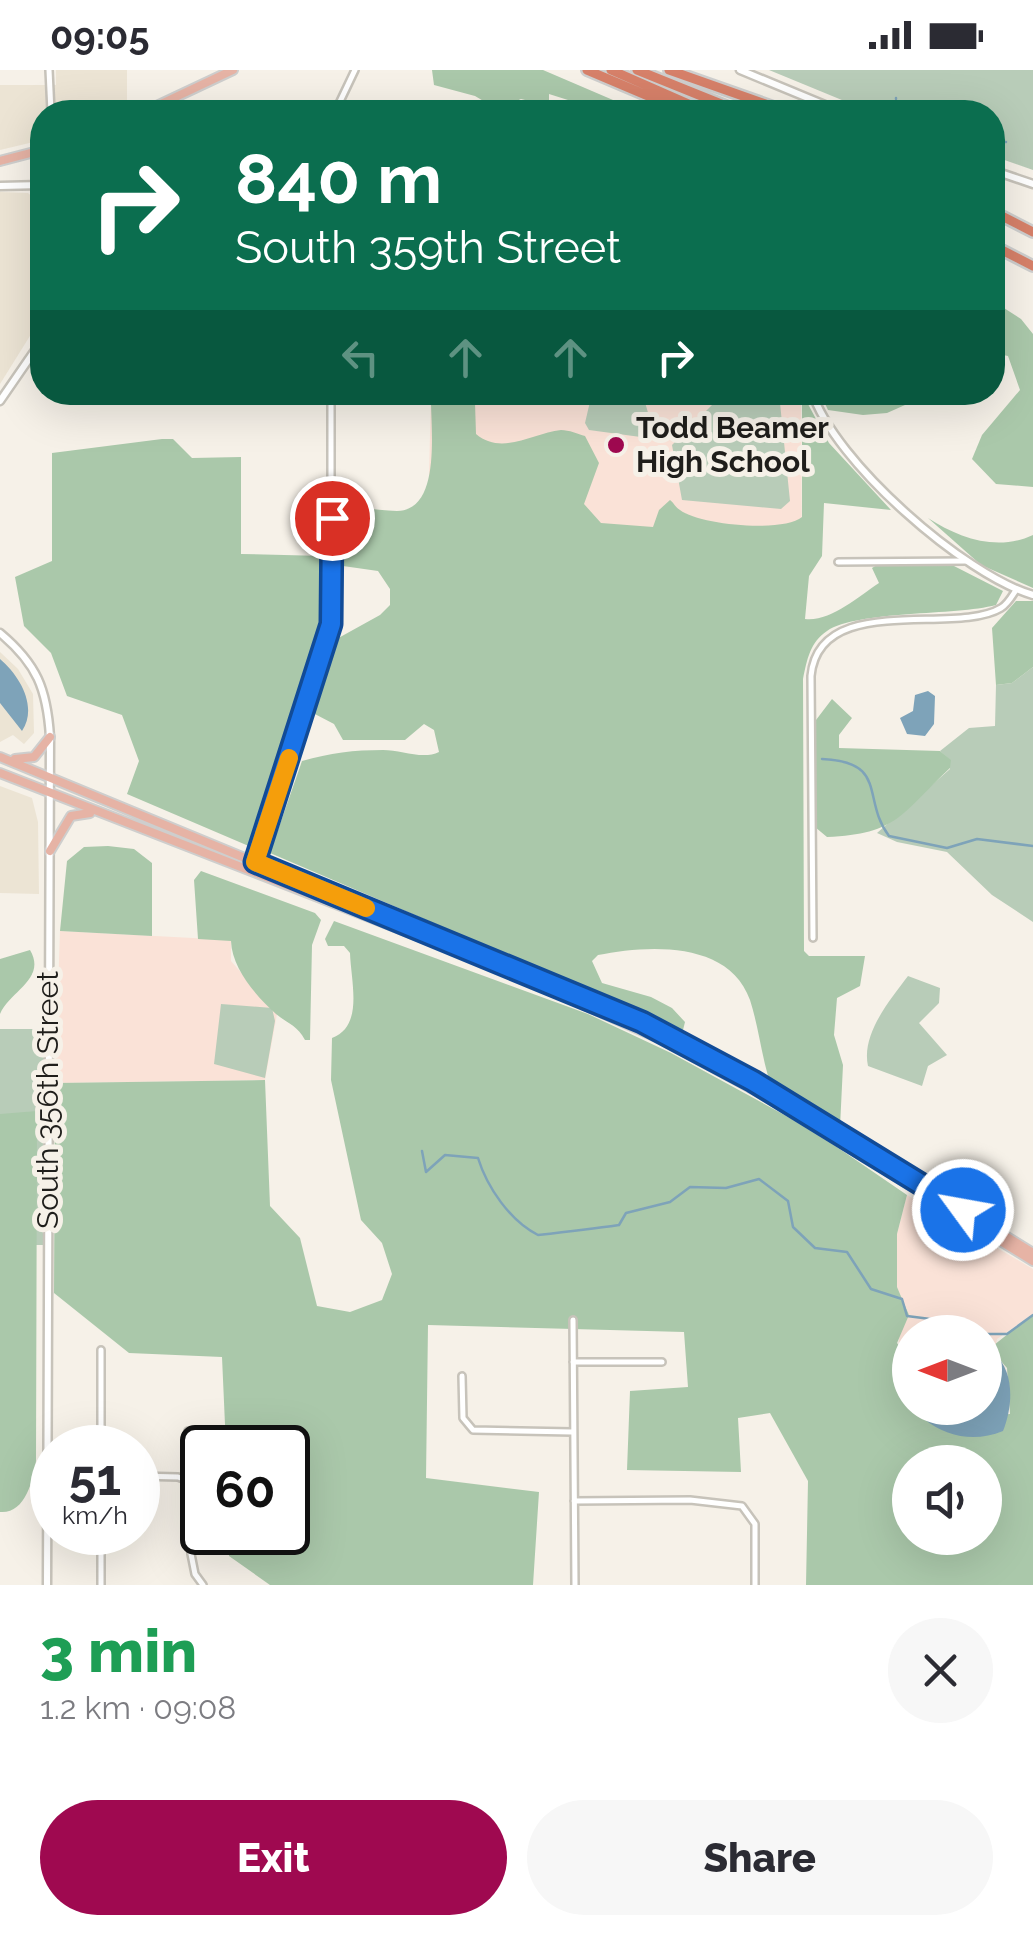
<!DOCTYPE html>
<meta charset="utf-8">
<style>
:root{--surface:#fff;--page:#f7f7f7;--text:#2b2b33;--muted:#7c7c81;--accent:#9f0950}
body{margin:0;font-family:Raleway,sans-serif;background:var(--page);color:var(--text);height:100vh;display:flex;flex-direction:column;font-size:38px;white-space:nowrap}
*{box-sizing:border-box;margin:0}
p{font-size:32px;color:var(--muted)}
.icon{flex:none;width:55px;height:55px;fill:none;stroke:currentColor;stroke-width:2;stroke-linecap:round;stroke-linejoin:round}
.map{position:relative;height:1515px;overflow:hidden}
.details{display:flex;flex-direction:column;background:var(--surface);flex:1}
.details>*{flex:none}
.banner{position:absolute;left:30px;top:30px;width:975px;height:305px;border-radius:40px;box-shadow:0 10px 40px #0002;background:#0b6e4f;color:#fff;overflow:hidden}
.needle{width:65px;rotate:270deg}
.tools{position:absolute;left:892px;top:1245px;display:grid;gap:20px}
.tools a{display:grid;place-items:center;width:110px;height:110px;border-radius:50%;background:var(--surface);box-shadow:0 10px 40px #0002;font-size:50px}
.speed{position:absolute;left:30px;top:1355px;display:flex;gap:20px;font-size:50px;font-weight:700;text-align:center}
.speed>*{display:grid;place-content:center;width:130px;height:130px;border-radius:50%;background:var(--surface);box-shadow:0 10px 40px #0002;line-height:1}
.speed small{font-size:25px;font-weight:400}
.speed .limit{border:5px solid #111;border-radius:15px;background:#fff;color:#111}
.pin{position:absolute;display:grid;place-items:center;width:85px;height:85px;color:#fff;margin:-42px;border:5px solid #fff;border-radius:50%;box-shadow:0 2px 10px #0007}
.me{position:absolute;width:110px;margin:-55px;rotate:302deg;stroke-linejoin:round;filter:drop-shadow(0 0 8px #0008)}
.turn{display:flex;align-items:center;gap:35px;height:210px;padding:0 40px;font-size:45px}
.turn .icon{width:130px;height:130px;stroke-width:2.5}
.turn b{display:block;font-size:70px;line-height:85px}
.lanes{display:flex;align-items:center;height:95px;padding:0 40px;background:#0003;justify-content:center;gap:50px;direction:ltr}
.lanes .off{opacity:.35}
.round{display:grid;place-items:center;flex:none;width:105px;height:105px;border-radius:52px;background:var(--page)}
.overview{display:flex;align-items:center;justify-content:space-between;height:170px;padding:0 40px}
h1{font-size:60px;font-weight:800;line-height:75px;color:#1e9e55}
.primary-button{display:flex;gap:20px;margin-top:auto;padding:20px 40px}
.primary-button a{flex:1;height:115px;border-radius:60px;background:var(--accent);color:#fff;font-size:40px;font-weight:800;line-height:115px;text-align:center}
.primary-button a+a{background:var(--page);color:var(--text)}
.status{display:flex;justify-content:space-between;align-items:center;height:70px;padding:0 50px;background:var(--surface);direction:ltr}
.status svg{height:28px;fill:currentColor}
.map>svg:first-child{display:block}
.built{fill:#ece4d4}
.education{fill:#fae2d7}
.green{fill:#b8ccb8}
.forest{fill:#aac8aa;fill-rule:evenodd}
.water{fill:#7ea3b9}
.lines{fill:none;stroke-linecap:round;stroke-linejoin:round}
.stream{stroke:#7ea3b9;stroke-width:2.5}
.minor-casing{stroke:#c7c3ba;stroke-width:10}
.tertiary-casing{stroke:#c7c3ba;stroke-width:11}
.secondary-casing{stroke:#c7c3ba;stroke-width:11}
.primary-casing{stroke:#cececd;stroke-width:12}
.motorway-casing{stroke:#cececd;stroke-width:14}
.minor{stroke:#fff;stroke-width:5}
.tertiary{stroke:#fff;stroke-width:6}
.secondary{stroke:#fff;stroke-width:6}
.primary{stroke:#e6b3a5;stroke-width:8}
.motorway{stroke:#d68069;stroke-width:9}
.route-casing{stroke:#114b97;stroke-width:25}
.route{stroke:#1a73e8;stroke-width:18}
.slow{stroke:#f59e0b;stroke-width:18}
.poi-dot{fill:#9f0950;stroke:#f6f1e8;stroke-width:4}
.labels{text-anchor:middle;stroke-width:10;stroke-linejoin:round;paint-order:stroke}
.poi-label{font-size:30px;font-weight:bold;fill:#1f1e1b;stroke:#f6f1e8;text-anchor:start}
.street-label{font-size:30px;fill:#1f1e1b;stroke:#f6f1e8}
</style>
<div class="status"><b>09:05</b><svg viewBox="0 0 49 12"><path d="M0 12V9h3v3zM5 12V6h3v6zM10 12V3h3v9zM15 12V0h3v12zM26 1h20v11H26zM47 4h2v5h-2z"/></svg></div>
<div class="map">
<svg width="1033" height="1515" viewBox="0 0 1033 1515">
<rect width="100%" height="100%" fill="#f6f1e8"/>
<!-- built -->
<path class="built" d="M56,0H127V40L42,42V70L0,80V15H56Z
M0,122L28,123L39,133L38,253L0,314Z
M0,582L18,599L33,624L34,663L24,674L13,665L0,672Z
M0,716L32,728L38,752L39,824L0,823Z"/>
<!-- education -->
<path class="education" d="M431,323H801L802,492L427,487Z
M60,861L231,870V891L277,944L265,1010L55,1013Z
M907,1125L1033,1199V1244L997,1269L994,1283L985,1284V1262H910V1290L899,1279V1265L909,1245L897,1217V1164Z"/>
<!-- green -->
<path class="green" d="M769,0H1033V100L993,86L992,42H871Z
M642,322L649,346L648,368L589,360L585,353L592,323Z
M714,333H780L790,431L781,439L682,430L672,375Z
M1033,597V852L992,825L947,782L897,772L877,763L950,699V690L940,681L969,658L995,656L996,615L1012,613Z
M908,906L940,918L939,933L919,953L947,985L928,996L922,1016L868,996C861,964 890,930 908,906Z
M221,934L272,938L275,951L265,1008L214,994Z
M0,959H48L47,1175H0Z"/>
<!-- forest -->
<path class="forest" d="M432,0H543L641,42H606L549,24V42H536L529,31L521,29L497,39L475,26L434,15Z
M993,231L1021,249L1033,264V417L996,414L972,389L982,365L1020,320L1008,286L993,283Z
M431,323H466L475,333L476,364C502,386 533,363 561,360C569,360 578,364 585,366L599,393L584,434L601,453L653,457L659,440L670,430C674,433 676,438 680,440C699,455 783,463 802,447V323L829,373L891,440L824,433L822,486L809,506L805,549C830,552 858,527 879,513L872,498L877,495L954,496L1003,521L996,535C955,546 858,540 827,561C810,572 807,590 803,609L804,881L809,886H865L860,916L837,928L834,965L843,995L840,1057L768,1006C761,981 758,955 750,930C729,870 647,875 598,885L592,891L602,913L651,927L672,938L685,952L683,960L270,783L302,691C330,683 354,680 383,680C401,680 423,690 439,682L434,660L424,654L405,670H343L334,654L311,642L333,571L380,545L390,535V519L378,501L343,496L341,442C357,435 379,441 397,441C443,440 430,355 431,323Z
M820,323V322L952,323L950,334L914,331L887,343L863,345L828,340Z
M162,369H173L192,388L241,387V484L324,486L319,575L251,777L127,724L139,691L122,645L67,626L51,583L24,556L15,507L52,491V383Z
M928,448C959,468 997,482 1033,465V518L981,495Z
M1016,531H1033V597L1012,613L996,615L992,558Z
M832,629L852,648L839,665V678L940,681L951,690L950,698C901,744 898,764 827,767L815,757L816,650Z
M108,776L134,779L152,793V866L60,861L67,791L84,777Z
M201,801L315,843L321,850L312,875L310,970H305C297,955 288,954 276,944C255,925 232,898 231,871L198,869L194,810Z
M334,851L588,944L671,983L812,1060L907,1125L897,1164V1217L909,1245L897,1273L910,1290V1338H920L924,1349L1010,1344L1007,1298L994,1283V1275L1033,1244V1515H806L808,1411L770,1343L738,1348L741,1402L627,1400L630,1321L688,1317L684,1262L428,1255L426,1408L539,1422L533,1515H270L229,1486L228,1463L288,1462V1378L226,1377L222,1287L129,1283L54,1223L55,1013L265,1010L270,1136L300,1168L317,1236L350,1242L382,1230L392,1204L382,1173L361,1150L331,1010L332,968C364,956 351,912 350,883L344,876H328L325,869ZM910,1392H985V1468H910Z
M30,880C47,909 10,921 0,944V889Z
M37,1041L36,1391C33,1411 25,1444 0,1442V1044Z"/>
<!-- water -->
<path class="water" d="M0,589C20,606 38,637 22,661L0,633Z
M928,621L935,626L934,654L925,666L907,664L900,648L913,641L915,625Z
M994,1283C1015,1302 1013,1336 1003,1361C976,1372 948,1368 924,1349L920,1338H985V1284Z"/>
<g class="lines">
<!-- stream -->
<path class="stream" d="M896,28V29
M1005,72H1006
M822,689C889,692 861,729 889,766L947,778L977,769L1033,776
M422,1081L426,1102L445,1085L478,1088C487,1117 510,1151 538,1165C565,1162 591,1159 619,1155L626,1143L670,1132L690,1117L726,1118L759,1109L788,1131L793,1157L815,1178L847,1182L871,1219L902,1229L907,1246L946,1251L970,1262
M985,1264H1007L1033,1245"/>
<!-- minor casing -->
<g class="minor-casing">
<path id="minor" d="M49,0L51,42
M335,42L355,0
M838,492L967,491
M255,792L331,554V322
M813,868L811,606C819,521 955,566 1001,538C1008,534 1012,526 1016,520
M573,1250L575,1515
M101,1280V1378
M573,1292H662
M462,1306L463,1348L473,1360L572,1362
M188,1361L191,1484L195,1504L203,1515
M138,1406L178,1407L202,1416
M574,1431L690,1430L742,1436L755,1454V1515
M101,1515V1462"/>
</g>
<!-- tertiary casing -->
<g class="tertiary-casing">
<path id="tertiary" d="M740,0L842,42
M992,100L1033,114
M812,322C834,391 964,505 1033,525"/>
</g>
<!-- secondary casing -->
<g class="secondary-casing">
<path id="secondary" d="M0,116L42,115
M0,331L42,270
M0,563C37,594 47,619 50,667L47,1515"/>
</g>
<!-- primary casing -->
<g class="primary-casing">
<path id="primary" d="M144,42L233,0
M0,91L42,80
M0,687L642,952L753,1011L1033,1183
M15,689L34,687L50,667
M0,703L510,902L661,969L762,1024L1033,1191
M50,781L71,746L90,743"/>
</g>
<!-- motorway casing -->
<g class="motorway-casing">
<path id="motorway" d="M587,0L686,42
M611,0L707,42
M637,0L741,42
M669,0L788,42
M992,141L1033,162
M992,175L1033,196"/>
</g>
<!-- minor -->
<use href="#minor" class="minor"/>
<!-- tertiary -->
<use href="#tertiary" class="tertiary"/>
<!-- secondary -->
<use href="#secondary" class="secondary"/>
<!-- primary -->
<use href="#primary" class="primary"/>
<!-- motorway -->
<use href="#motorway" class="motorway"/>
</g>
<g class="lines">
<!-- route casing -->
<g class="route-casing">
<path id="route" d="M332,448L331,554L255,792L642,952L753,1011L963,1140"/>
</g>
<!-- route -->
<use href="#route" class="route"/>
<!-- slow -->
<path class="slow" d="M289,688L255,792L366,838"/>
</g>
<!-- markers -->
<circle class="poi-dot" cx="616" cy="375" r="10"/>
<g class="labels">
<!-- poi labels -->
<g class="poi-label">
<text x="636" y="368">Todd Beamer<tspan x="636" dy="34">High School</tspan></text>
</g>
<!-- street labels -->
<g class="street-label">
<text transform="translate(48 1030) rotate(-90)" y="10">South 356th Street</text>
</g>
</g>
</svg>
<div class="tools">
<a><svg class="needle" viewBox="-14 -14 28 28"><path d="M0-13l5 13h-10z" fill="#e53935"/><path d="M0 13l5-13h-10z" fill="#7c7c81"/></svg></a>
<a><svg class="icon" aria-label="sound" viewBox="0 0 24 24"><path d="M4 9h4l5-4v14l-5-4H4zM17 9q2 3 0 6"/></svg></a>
</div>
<div class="speed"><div>51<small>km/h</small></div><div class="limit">60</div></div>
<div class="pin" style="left:332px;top:448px;background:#d93025"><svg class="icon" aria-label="arrive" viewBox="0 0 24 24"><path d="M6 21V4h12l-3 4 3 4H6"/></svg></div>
<svg class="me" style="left:963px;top:1140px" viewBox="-20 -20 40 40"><circle r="17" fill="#1a73e8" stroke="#fff" stroke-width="3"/><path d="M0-11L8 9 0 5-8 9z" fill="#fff"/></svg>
<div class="banner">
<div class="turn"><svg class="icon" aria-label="right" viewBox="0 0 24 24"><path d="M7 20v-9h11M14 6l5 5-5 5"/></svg><div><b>840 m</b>South 359th Street</div></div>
<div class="lanes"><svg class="icon off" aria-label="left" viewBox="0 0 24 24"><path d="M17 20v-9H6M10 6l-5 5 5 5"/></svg><svg class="icon off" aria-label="ahead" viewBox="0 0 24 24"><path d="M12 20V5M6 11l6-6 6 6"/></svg><svg class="icon off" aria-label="ahead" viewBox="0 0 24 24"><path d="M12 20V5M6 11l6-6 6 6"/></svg><svg class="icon" aria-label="right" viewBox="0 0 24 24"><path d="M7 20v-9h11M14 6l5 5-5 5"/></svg></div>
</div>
</div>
<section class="details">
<div class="overview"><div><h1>3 min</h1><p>1.2 km · 09:08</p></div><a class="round"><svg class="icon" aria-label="close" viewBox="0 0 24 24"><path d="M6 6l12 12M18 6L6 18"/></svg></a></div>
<div class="primary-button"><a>Exit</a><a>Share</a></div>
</section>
